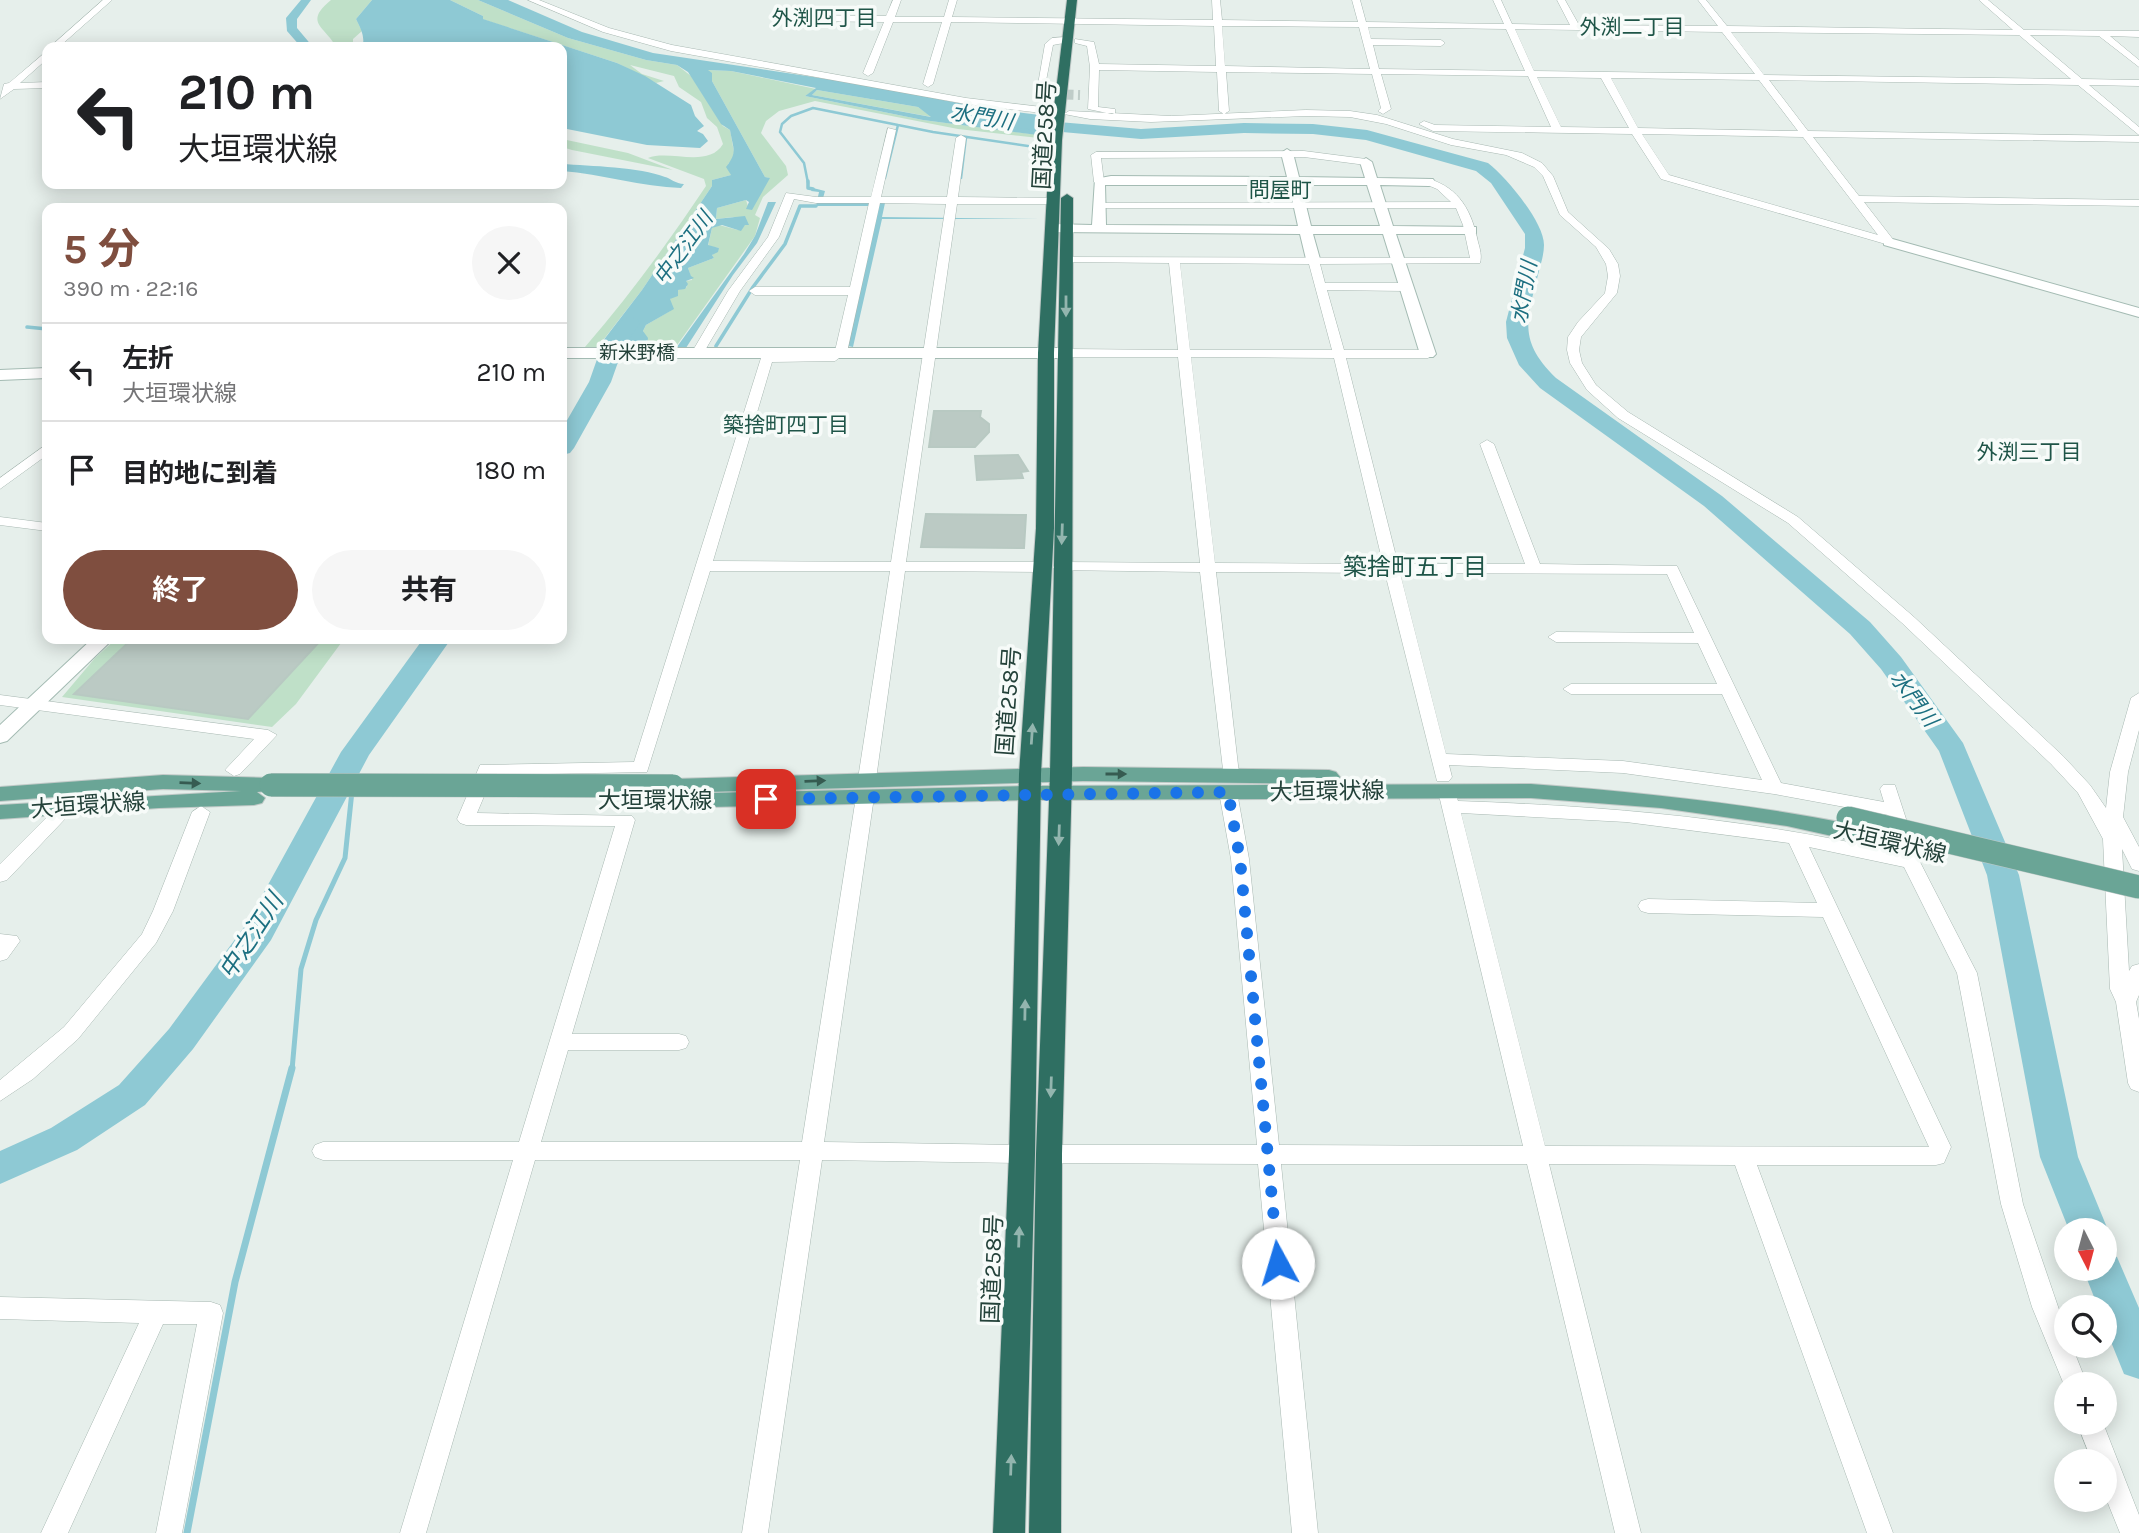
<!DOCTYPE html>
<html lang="ja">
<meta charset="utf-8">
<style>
:root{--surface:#fff;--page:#f6f6f6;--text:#202124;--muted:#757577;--line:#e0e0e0;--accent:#7f4e3f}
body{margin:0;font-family:Karla,"Noto Sans JP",sans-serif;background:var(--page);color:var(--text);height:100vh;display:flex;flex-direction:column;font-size:26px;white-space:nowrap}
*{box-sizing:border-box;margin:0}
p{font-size:23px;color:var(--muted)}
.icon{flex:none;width:38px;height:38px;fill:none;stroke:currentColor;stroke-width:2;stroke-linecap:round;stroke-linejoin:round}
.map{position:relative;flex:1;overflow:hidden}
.drawer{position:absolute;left:42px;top:203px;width:525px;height:441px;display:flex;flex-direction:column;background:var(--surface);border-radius:14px;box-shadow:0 4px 18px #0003}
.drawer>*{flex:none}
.top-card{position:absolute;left:42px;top:42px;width:525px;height:147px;border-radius:14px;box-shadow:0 4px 18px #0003;background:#fff;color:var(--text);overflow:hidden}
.needle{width:46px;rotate:174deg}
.buttons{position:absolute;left:2054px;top:1218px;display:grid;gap:14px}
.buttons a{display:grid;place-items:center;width:63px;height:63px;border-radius:50%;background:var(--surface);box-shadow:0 4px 18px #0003;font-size:35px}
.pin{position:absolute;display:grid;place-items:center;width:60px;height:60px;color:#fff;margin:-30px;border-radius:14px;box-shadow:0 4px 10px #0006}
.me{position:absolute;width:77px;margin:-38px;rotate:354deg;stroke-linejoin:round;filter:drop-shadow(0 0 5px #0008)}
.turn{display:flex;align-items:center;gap:24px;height:147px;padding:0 21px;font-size:32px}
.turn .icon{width:91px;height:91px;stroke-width:2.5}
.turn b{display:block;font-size:49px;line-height:60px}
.round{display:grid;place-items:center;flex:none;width:74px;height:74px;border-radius:37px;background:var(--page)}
.head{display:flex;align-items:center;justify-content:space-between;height:119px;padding:0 21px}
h1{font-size:42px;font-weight:700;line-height:52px;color:var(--accent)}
.action{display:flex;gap:14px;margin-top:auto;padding:14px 21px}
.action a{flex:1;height:80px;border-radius:42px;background:var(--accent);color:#fff;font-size:28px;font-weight:700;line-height:80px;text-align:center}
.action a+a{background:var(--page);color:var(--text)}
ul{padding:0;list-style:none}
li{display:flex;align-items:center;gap:21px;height:98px;padding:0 21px;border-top:2px solid var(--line)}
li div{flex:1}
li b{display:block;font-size:26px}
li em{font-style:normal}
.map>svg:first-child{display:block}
.green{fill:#bfe0c8}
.water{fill:#8ec9d4;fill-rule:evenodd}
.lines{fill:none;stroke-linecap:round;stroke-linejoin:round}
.stream-far3{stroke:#8ec9d4;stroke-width:2.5}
.stream-far2{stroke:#8ec9d4;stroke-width:3.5}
.stream-far1{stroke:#8ec9d4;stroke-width:5}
.stream{stroke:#8ec9d4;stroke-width:7}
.river{fill:#8ec9d4;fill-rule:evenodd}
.building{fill:#bbcac4;stroke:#b8c9c2;stroke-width:2}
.street-tunnel{stroke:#bfccc8;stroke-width:10;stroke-dasharray:10 4.5;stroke-linecap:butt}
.street-casing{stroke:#a8b8b2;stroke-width:1}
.secondary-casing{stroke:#a4bbb3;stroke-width:2}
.primary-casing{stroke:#c2cac8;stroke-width:2}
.highway-casing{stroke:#c2cac8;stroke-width:2}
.street{fill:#fff;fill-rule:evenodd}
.secondary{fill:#fff;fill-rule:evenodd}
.primary{fill:#6aa596;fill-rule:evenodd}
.highway{fill:#2f6f62;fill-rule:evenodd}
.primary-bridge-casing{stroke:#c2cac8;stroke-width:24;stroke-linecap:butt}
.primary-bridge{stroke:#6aa596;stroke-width:23}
.oneway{fill:#93b5ae}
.oneway2{fill:#365b51}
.route{stroke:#1a73e8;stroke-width:12;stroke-dasharray:0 21.6}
.labels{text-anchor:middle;stroke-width:7;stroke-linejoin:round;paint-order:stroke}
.far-street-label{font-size:19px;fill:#24423a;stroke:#f7fbf9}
.far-neighbourhood-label{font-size:21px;fill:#1f5548;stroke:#f7fbf9}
.far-water-label{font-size:21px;font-style:italic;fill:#1c6f80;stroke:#f7fbf9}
.far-quarter-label{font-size:21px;fill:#1f5548;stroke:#f7fbf9}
.street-label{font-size:23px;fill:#24423a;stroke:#f7fbf9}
.neighbourhood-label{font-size:24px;fill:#1f5548;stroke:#f7fbf9}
.water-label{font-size:24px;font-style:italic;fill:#1c6f80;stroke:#f7fbf9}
</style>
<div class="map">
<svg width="2139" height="1533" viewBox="0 0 2139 1533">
<rect width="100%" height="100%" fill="#e6efeb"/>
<!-- green -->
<path class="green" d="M331,0H372L356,19L362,31L353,39V44L357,47H336C325,26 303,23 331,0Z
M450,0H478L568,38L646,60L677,65L691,76L723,126L730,130L734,152L733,160L728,164L731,175L712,180V186L642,290L597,348L585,347C629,296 668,243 706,186L704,179L648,158C669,149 708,169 723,144L717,127L707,118L701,102L679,87L674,76L630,65L642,74L664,81L656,83L617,63L482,19L483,16Z
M708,70L731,71L816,89L805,96L923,120L1048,136V139L958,129L815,101L779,111L766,121L761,133L786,166L788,175L763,197L755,215L760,218L755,236L675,348H646L648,342L643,331L646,325L670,311V299L678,290L687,287L686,281L692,280L688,268L714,258L712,255L719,248L708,246L712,228L719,225L738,230L746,224L733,217L716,219L717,208L746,200L748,206L769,178L765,177L712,81Z
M817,90L918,107L932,117L812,95Z
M562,139L628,153L673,170L572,150L562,147Z
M116,639H344L296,704L272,727L62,697L95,658Z"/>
<!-- water -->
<path class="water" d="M301,0H311L297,19V28L313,47H301L287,31L286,18Z
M372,0H450L483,16V19L617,63L645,76L691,105L695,116L704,126L697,131L703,134L708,141L700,148L647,145L562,128V47H362C366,38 360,27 356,19Z
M478,0H508L582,32L653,53L860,84L985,108L1063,118L1061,138L923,120L805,96L816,88L731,71L708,70L712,73V81L765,177L770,178L752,210L746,209L749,202L746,200L717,208L716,219L745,216L749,225H745L741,231L722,225L712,228L708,245L719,248L718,252L712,255L714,258L688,268L691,276L694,278L686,281L688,284L685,289L678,290V296L670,299L674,309L646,325L643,331L648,338L646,350H596L642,290L712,186V180L731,175L726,167C738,152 733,149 730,130L721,124L688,72L677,65L646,60L568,38ZM817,90L918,107L931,117L812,95Z
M562,164C590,166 640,167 665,177C670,178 676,184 684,184L681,188C642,187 602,174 562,171Z
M813,188L825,191L822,202L885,203L882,217L1040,219H882L853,347L848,346L879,206H816L819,192L811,191Z
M768,202H776L757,243L733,275L684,351H674L744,254L755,236Z"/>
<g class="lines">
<!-- stream-far3 -->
<path class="stream-far3" d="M885,178L898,125
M961,178L966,137
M808,183L804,163L780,132L782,124L791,116L813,108L933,132L1028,146"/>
<!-- stream-far2 -->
<path class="stream-far2" d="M808,181V188L813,189
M27,327L47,329
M716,346L753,287L785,244L800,206H816"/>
<!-- stream-far1 -->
<path class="stream-far1" d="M353,778L356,752
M292,1070L301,969L316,920L345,858L352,791"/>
<!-- stream -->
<path class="stream" d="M187,1533L235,1282L292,1068"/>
<!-- river -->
<path class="river" d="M1023,119L1141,129L1244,123L1313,124L1367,130L1488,163C1506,177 1544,222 1544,245C1544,254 1541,263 1539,271C1527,319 1517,340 1556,378L1722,496L1870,622L1901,657L1963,743L2019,875L2078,1157L2108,1230L2105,1235V1230H2069L2040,1157L1987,875L1939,751L1881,669L1850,634L1704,506L1540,388L1519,365L1507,338L1506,322L1525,248V234L1491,183L1476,171L1366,140L1313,134L1244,133L1141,139L1017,128L1015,124Z
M630,317L637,319L640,323L623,348L611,382L574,448L570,453L562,455V429L589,382L601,348L623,319Z
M423,639H451L369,755L271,940L193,1049L145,1105L77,1150L0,1184V1151L51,1128L119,1085L169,1029L247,923L341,752Z
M2105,1252L2117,1257L2139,1308V1379L2124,1374L2105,1327V1307H2098L2083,1269H2105Z"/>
</g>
<!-- building -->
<path class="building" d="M934,411H981L980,417L989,424V432L975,447H929Z
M1018,455L1028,471L1021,472L1023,478L977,480L975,456Z
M926,514L1026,515L1024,548L921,547Z
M132,639H322L248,719L74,694Z"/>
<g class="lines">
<!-- street-tunnel -->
<path class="street-tunnel" d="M1049,94L1080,95"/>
<!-- street casing -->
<g class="street-casing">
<path id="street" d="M103,0H112L59,47H50Z
M528,0H539L609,28L672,45L966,98L1059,109L1064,112L1059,115L966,104L671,51L603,32Z
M893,0H901L895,17H944L949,0H957L952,17L1213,20L1212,0H1220L1222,20L1358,22L1352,0H1360L1366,22L1504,24L1493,0H1501L1512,24L1570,25L1557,0H1565L1579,25L1718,26L1698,0H1706L1727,26L2013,30L1979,0H1988L2024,30L2139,31V37L2110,36L2139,60V67L2099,36L2030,35L2082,79L2139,80V86L2089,85L2139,127V135L2078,85L1769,80L1808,131L2139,136V142L1813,137L1859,196L2139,200V206L1864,202L1895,242L1889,245L1661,179L1632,134L1433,131L1419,124L1424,121L1435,125L1551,127L1528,76L1381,74L1391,109L1383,114L1378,111L1381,108L1372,74L1226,72L1229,111L1224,114L1219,111L1217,72L1099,70L1098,107L1115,109V113L1112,114L1088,109L1090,67L1087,46L1075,43V39L1094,42L1099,64L1216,66L1214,26L951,22L933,84L928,87L923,84L942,22H893L873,73L868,76L863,73L884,22L801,21L797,18L801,15L886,16ZM1222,26L1359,27L1370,69L1225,66ZM1368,27L1506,29L1525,71L1379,69L1373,45L1441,46L1445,43L1441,40L1371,39ZM1515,29L1722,32L1755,74L1534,71ZM1731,32L2019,35L2071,79L1764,75ZM1537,77L1601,78L1629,128L1561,127ZM1611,78L1759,80L1798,131L1638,128ZM1642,134L1803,137L1878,235L1669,175Z
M1066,37L1070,40L1069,42L1053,45L1044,91L1054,94L1049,97L1036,96L1045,44L1052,38Z
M47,51V59L20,83L47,82V88L14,89L0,99L4,84L9,83Z
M1306,110L1350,111L1377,115L1453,139L1522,153L1542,163L1553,176L1568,212L1609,249L1618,264L1620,276L1617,293L1581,337L1579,350L1582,363L1596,385L1628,412L1798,517L1914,617L2063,756L2090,785L2106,808L2110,772L2131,698L2139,693V730L2128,772L2123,817L2139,847V871L2132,869L2122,849L2129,971L2132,966L2139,964V995L2136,1002L2139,1019V1092L2131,1089L2128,1083L2116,1002L2110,989L2103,839L2078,793L2051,764L1902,623L1788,523L1618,418L1587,390L1570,363L1567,350L1568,337L1578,322L1605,293L1608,276L1606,264L1596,247L1560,215L1543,176L1534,167L1506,155L1451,145L1386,124L1350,117L1306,116L1151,122L1090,119L1064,114L1069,111L1171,116Z
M888,128L896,130L881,197H947L956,138L961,135L966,138L958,197L1053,198L1058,201L1053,204H957L906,562H1043L1051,567L1043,572L905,571L876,779L867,785L858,779L890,571H710L647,772L493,775L477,813L632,816L635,820L572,1034H679L686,1036L689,1042L686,1048L679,1050H568L541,1142H802L856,797L865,791L874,797L824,1142L1022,1145L1030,1147L1033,1154L1030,1161L1022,1163L822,1160L768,1533H742L800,1160H535L426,1533H400L513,1160H323L315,1157L312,1151L315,1145L323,1142H519L615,826L466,825L460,823L457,819L480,765L634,762L761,358L767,354L832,353L835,351L848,295H755L749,291L755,287H850L869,203H816L794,199L779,237L740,291L704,352L698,356L692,352L728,291L768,237L786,193L816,197H871ZM880,203L946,204L891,562L713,561L772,362L835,361L847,352Z
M1304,151L1366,159L1371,162L1366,165L1304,157L1101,158L1104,182L1099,185L1094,182L1091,155L1096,152Z
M1429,179C1460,188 1472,212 1478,242C1480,249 1482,256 1480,263L1320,264L1325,283H1406L1412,287L1406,291L1327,290L1344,350H1428L1434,354L1428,358H1346L1398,564H1525L1480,444L1487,440L1494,444L1540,564L1677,566L1781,783L1884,802L1880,789L1883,785H1895L1920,862L1977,973L2023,1204L2067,1333V1346H2072L2087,1384H2067V1392L2032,1307L2001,1204L1957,973L1904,867L1809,847L1951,1147L1944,1163L1936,1165H1757L1893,1533H1867L1735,1165L1549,1164L1641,1533H1615L1527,1164H1281L1318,1533H1292L1258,1164L1049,1163L1041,1161L1038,1154L1041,1147L1049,1145H1257L1231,859L1219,792L1222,788L1228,786L1237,792L1249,859L1279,1145L1523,1146L1438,791L1441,787H1453L1458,801C1607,806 1754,819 1899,853L1888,815L1774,794L1623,773L1449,765L1452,777L1449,781H1437L1385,573L1216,572L1239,774L1236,778H1224L1200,572L1056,570L1053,567L1061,562L1200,563L1178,357H1066L1060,353L1066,349L1178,350L1169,263L1067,262L1063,261V257L1470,258L1463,225L1456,208H1099L1095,207V203L1451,202L1437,189L1425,184V180ZM1180,263L1309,264L1332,350H1190ZM1191,357L1334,358L1383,564L1215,563ZM1400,573L1667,574L1694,633L1556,632L1548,637L1556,642L1698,643L1717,684H1571L1563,689L1571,694H1722L1762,780L1623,761L1446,754ZM1461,813L1626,822L1789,843L1817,903L1648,899L1641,901L1638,906L1641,911L1648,913L1823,917L1929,1147L1545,1146Z
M47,444V455L0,489V478Z
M0,517L47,523V531L0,525Z
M0,695L268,730L277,735L240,774L234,776L225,770L254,739L0,705Z
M201,806L210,812L173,911L156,943L78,1039L33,1079L0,1101V1080L64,1027L142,934L153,911L192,812Z
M58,810L64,812L67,816L64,820L7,880L0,882V864L52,812Z
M0,934L17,936L20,941L7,959L0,961Z
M0,1297L211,1302L220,1305L223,1313L182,1533H156L197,1324H163L68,1533H41L139,1323L0,1319Z
M2077,1423H2103L2139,1515V1533H2120L2105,1496V1461H2092Z"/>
</g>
<!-- secondary casing -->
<g class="secondary-casing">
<path id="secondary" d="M1287,149L1293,153L1299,177L1365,178L1360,162L1366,158L1372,162L1377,178L1433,179L1435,182L1429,186L1380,185L1393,226L1476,227V233L1471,234H1396L1436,354L1433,357H1423L1420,354L1383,234H1313L1320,259L1313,263L1306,259L1300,234L1052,232L1045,228L1052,224L1092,225L1095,179L1111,176L1287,177L1281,153ZM1105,185H1289L1298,226L1106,225ZM1301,185H1367L1380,226H1311Z
M1889,238L2139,308V317L1884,245V239Z
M562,348H1066L1074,353L1066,358H562Z
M47,368V378L0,380V370Z
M92,639H113L7,741L0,743V725Z"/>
</g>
<!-- primary casing -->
<g class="primary-casing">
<path id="primary" d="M1083,767L1329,770L1336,772L1340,777L1336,782L1329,784L1083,781L673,793L665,791L662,786L665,781L673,779Z
M163,775L271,778L279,780L282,785L279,790L257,792L265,798L262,803L254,805L159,808L0,819V805L241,791L163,789L0,801V787Z
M1531,784C1638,792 1744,803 1850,824L1858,827L1861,832L1858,837L1850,840L1787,826L1661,808L1531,798L1029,800L668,808L660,806L657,801L660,796L668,794L1029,786Z"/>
</g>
<!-- highway casing -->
<g class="highway-casing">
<path id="highway" d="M1067,0H1077L1062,140L1054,353V528L1041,774L1035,1154L1025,1533H993L1009,1154L1019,774L1036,528L1038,353L1050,140Z
M1067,194L1073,198L1072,774L1062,1154L1061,1533H1029L1036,1154L1050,774L1061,198Z"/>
</g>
<!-- street -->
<use href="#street" class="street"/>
<!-- secondary -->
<use href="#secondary" class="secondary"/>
<!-- primary -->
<use href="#primary" class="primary"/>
<!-- highway -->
<use href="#highway" class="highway"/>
<!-- primary-bridge casing -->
<g class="primary-bridge-casing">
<path id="primary-bridge" d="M271,785L673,786
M1848,818L2139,887"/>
</g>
<!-- primary-bridge -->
<use href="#primary-bridge" class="primary-bridge"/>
</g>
<!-- one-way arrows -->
<defs><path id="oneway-solid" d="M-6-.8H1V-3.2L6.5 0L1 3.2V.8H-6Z" transform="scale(1.75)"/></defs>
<g class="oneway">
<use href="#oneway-solid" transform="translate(1066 306) rotate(90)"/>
<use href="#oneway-solid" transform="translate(1062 534) rotate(92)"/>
<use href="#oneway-solid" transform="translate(1032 734) rotate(-86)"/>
<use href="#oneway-solid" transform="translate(1059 835) rotate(92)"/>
<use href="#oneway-solid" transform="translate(1025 1010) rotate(-89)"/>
<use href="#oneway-solid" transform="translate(1051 1087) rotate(92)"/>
<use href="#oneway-solid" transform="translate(1019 1237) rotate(-88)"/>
<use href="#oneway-solid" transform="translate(1011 1465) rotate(-88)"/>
</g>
<g class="oneway2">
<use href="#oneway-solid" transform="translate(1116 774)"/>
<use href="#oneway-solid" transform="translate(815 781) rotate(-2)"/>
<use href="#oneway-solid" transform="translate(190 783) rotate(2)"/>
</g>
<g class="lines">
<!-- route -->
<path class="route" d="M766,799L1228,792L1240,859L1278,1263"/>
</g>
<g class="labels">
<!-- far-street labels -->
<g class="far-street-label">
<text x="637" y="359">新米野橋</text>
</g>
<!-- far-neighbourhood labels -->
<g class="far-neighbourhood-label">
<text x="824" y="25">外渕四丁目</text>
<text x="1632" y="34">外渕二丁目</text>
<text x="786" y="432">築捨町四丁目</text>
<text x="2029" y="459">外渕三丁目</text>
</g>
<!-- far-water labels -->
<g class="far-water-label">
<text transform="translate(982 117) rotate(10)" y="7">水門川</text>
<text transform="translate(683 248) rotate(-54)" y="7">中之江川</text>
<text transform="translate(1524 292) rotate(-80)" y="7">水門川</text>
<text transform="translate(1914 699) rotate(53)" y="7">水門川</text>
</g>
<!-- far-quarter labels -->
<g class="far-quarter-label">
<text x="1280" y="197">問屋町</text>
</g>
<!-- street labels -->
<g class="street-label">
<text transform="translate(1044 135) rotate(-87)" y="8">国道258号</text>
<text transform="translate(1008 701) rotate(-86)" y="8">国道258号</text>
<text transform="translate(1327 791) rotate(-1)" y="8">大垣環状線</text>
<text x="655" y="808">大垣環状線</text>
<text transform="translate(88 805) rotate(-4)" y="8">大垣環状線</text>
<text transform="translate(1890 842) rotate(13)" y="8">大垣環状線</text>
<text transform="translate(992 1269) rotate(-88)" y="8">国道258号</text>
</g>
<!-- neighbourhood labels -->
<g class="neighbourhood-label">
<text x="1415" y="575">築捨町五丁目</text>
</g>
<!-- water labels -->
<g class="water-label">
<text transform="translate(251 936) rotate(-57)" y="8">中之江川</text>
</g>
</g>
</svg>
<div class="buttons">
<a><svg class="needle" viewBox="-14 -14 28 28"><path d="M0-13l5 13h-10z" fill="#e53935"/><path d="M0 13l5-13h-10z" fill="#757577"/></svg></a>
<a><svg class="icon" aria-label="search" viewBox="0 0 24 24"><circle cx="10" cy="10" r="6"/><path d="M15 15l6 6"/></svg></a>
<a>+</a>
<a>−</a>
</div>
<div class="pin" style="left:766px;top:799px;background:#d93025"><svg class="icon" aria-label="arrive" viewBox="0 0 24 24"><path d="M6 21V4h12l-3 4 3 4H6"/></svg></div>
<svg class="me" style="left:1278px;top:1263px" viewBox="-20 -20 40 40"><circle r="19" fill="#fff"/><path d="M0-13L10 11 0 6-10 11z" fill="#1a73e8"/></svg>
<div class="top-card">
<div class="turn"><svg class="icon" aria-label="left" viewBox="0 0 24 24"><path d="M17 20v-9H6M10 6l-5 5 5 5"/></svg><div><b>210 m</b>大垣環状線</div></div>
</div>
<section class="drawer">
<div class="head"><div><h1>5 分</h1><p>390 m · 22:16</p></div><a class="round"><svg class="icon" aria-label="close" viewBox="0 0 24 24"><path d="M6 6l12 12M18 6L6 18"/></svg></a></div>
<ul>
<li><svg class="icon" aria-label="left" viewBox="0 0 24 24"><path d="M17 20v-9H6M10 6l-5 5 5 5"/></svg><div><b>左折</b><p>大垣環状線</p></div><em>210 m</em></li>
<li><svg class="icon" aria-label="arrive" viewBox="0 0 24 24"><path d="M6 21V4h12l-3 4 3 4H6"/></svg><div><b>目的地に到着</b></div><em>180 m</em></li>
</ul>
<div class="action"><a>終了</a><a>共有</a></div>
</section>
</div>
